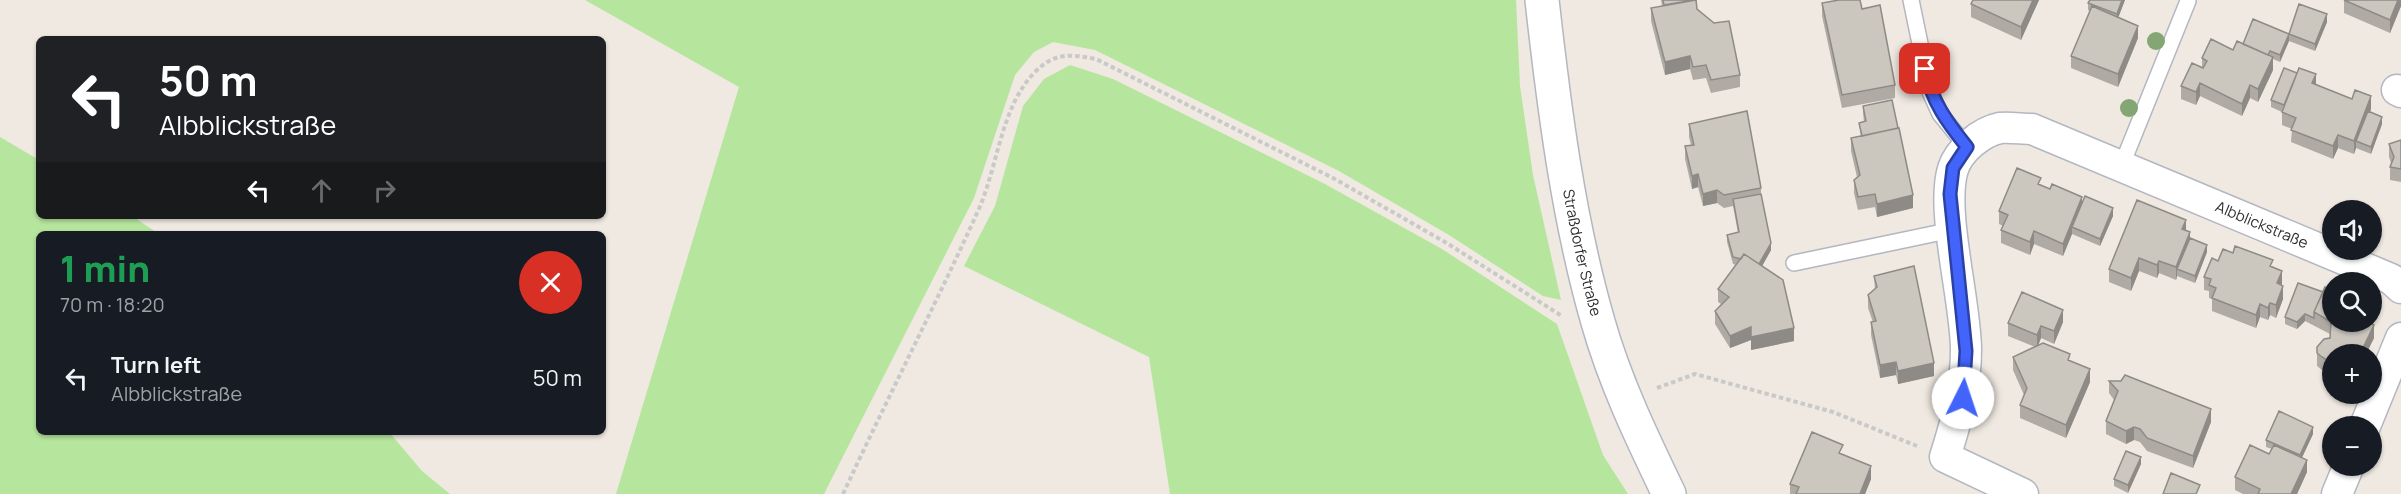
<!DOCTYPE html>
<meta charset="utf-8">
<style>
:root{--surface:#171b24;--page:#20242c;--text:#f1f3f6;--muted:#9ea1a6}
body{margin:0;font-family:Manrope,sans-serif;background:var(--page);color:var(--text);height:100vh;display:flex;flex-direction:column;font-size:22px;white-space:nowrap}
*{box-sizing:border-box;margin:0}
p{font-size:20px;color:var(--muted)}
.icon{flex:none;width:33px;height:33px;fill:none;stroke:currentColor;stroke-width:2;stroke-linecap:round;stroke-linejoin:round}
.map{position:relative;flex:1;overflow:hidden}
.sheet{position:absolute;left:36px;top:231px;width:570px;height:204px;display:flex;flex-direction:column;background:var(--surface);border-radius:9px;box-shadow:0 2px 4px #0004}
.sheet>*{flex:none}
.guide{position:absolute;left:36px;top:36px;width:570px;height:183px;border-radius:9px;box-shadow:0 2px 4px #0004;background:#202124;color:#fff;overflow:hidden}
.controls{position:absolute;left:2322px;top:200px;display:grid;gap:12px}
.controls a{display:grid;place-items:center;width:60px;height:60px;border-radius:50%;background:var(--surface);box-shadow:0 2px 4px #0004;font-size:30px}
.pin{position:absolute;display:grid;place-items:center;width:51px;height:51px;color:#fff;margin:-26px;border-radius:12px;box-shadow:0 3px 9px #0006}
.me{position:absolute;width:66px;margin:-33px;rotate:4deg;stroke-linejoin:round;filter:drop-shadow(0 0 4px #0008)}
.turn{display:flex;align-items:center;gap:21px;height:126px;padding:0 24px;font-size:27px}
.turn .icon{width:78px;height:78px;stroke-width:2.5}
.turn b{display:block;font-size:42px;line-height:51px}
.lanes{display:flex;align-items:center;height:57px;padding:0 24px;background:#0003;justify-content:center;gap:30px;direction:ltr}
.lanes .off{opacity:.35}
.round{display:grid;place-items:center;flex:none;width:63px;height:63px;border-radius:32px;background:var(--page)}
.head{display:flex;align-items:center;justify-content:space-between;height:102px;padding:0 24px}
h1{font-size:36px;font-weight:800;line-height:45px;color:#1e9e55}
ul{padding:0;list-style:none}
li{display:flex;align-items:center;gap:18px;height:90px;padding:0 24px}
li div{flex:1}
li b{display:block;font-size:22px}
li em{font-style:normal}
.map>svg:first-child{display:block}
.green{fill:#b6e59e}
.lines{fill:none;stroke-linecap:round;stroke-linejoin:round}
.lane-casing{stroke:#b4b7c1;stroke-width:18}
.street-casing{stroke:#b4b7c1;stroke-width:33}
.secondary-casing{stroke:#b4b7c1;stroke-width:36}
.path{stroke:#c9c9c9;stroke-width:4;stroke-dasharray:4.5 3;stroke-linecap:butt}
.lane{stroke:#fff;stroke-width:15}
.street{stroke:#fff;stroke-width:30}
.secondary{stroke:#fff;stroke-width:33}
.tree{fill:#84a574}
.wall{fill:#afaba4}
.shaded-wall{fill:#8e8b86}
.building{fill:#cbc7bf;stroke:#8e8b86;stroke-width:1.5}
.route-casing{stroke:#2b41a3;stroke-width:15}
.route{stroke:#4264fb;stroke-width:10}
.labels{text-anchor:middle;stroke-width:5;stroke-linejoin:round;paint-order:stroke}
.street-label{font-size:15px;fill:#2e2e2e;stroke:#fff}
</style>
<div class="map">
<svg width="2401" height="494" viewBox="0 0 2401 494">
<rect width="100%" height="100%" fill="#efe9e1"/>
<!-- green -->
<path class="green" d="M585,0H1516L1520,86L1533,175L1561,300L1543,296L1449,235L1339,171L1095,50L1053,42L1034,52L1015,75L974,198L824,494H616L739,87Z
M1070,65L1113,79L1325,184L1442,249L1557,324L1603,455L1628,494H1170L1149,357L964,266L995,206L1023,106L1044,79Z
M0,137L39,160V216H132L159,234H39V432H389L422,471L450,494H0Z"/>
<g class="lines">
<!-- lane casing -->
<g class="lane-casing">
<path id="lane" d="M1911,0L1930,92L1940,114L1967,147
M2121,167L2188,1
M1794,263L1952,230"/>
</g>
<!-- street casing -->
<g class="street-casing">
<g id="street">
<path d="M2397,90L2401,92"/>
<path d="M2365,426L2401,338"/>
<path id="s1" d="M2023,494L1945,457C1956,422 1966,388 1966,350C1966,302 1940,210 1953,169C1959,150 1981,132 2000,128C2010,127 2022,129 2032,129L2391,279L2401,288"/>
<path d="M2337,494L2349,465"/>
</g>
</g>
<!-- secondary casing -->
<g class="secondary-casing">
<g id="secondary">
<path id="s2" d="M1542,0C1554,107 1568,218 1598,322C1615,382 1642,438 1669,494"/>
</g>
</g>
<!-- path -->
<path class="path" d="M1657,388L1695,374L1833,412L1917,446
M843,494C887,399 935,306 978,211C998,167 1000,109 1034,73C1055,52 1069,54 1096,59L1333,178L1445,242L1562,316"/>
<!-- lane -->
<use href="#lane" class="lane"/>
<!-- street -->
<use href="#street" class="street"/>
<!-- secondary -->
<use href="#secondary" class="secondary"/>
</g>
<!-- trees -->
<g class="tree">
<circle cx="2156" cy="41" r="9"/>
<circle cx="2129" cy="108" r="9"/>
</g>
<!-- wall -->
<path class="wall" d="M1661,0H1697V9L1740,75V87L1711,93L1706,78L1693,80L1690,69L1665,75L1651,21V8L1662,6Z
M1973,0H2039L2021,40L1971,17V4Z
M2090,0H2125L2118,17L2138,38L2118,87L2071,68V56L2090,11L2088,10V3Z
M2344,0H2401V6L2390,33L2344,13Z
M1822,3L1862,9L1895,85V98L1842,108L1822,16Z
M2327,22L2315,51L2289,41V34Z
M2289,41L2280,62L2273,59V70L2258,102L2250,98L2242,116L2200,96L2196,105L2181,99V86L2202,68V58L2233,50L2243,44Z
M2316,84L2371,109L2370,112L2382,124L2371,154L2356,148L2354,154L2338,148L2333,159L2291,142L2292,129L2282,125V112L2271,107V100Z
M1863,106L1913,208L1877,217L1875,207L1858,210L1854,193V180L1857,177L1851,151V138L1861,136L1859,123L1864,122L1863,113Z
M1689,124L1761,188V194L1771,250L1762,266L1794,341L1751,350V340L1730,348L1715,324V311L1721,304L1718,302V289L1736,265L1733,264L1727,242V235L1738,233L1733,206L1724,208L1717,203L1703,206L1698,187L1692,189L1685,159V146L1691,145L1689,137Z
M2401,140V182L2390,180V167L2391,163L2389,157V144Z
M2041,186L2113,216L2100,246L2072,234L2063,256L2034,244L2030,255L2001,243V230L2003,226L1999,224V211Z
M2186,231L2190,238L2207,252L2195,283L2177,276L2176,280L2159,273L2157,278L2139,271L2131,291L2109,282V269Z
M2218,261L2273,267L2282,284L2283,299L2276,318L2270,315L2268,320L2260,317L2256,328L2212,311V299L2209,298V291L2204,290V277Z
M1874,276L1934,376L1898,384L1896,375L1880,378L1871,335V322H1873L1868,308V295L1875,290Z
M2298,283L2374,319L2371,323L2374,338L2366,354H2332V372L2327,373L2322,370L2317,366V347L2330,338V334L2305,321L2297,329L2285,324V317Z
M2063,322L2054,344L2041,338L2038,346L2070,361L2090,382L2066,438L2020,418V405L2024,395L2013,370V357L2035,347L2008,336V323Z
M2109,381L2211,422L2193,468L2147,451L2140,442L2134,440L2126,444L2106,434V421L2114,400L2109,393Z
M2313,434L2302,457L2307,472L2297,494H2243L2235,490V477L2269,454L2272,449L2266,447V440Z
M1843,454L1871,479L1865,494H1790V484Z
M2141,464L2128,493L2114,486V479Z"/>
<!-- shaded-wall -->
<path class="shaded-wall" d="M2033,0H2039L2021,40V27Z
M2122,0H2125L2117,21V14Z
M2398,0H2401V6L2390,33V20Z
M2327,14V22L2315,51V44Z
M2138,26V38L2118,87V74Z
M2289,34V41L2280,62V55Z
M1690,56V69L1665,75V62Z
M2273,57V70L2258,102V89Z
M2316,74V87L2312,83Z
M2200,83V96L2196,105V92Z
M2250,85V98L2242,116V104Z
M2371,96V109L2358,142L2356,141V148L2354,154V141Z
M2382,117V124L2371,154V147Z
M2338,135V148L2333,159V146Z
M1698,174V187L1692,189V176Z
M1717,190V203L1703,206V194Z
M1913,195V208L1877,217V204Z
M2082,197V210L2072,227V234L2063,256V244Z
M2113,208V216L2100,246V239Z
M2186,220V233L2182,229Z
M2034,231V244L2030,255V242Z
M2190,232V245L2177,269V276L2176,280V267Z
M1771,243V250L1756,277V270Z
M2207,245V252L2195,283V276Z
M2139,258V271L2131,291V278Z
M2159,261V273L2157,278V265Z
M2282,271V284L2277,296V283Z
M2283,286V299L2276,318V305Z
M2270,303V315L2268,320V308Z
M2260,304V317L2256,328V315Z
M2374,306V319L2367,334V321H2372V310Z
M2063,310V322L2054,344V331Z
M2305,314V321L2297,329V322Z
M2374,325V338L2366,354H2360Z
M2041,326V338L2037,348V335Z
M1751,327L1794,328V341L1751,350V340L1730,348V336Z
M1896,362V375L1880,378V365Z
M1934,363V376L1898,384V371Z
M2090,369V382L2066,438V425Z
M2211,409V422L2193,468V456Z
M2134,427V440L2126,444V431Z
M2313,427V434L2300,462V455Z
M2141,457V464L2128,493V485Z
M2307,460V472L2297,494H2291Z
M1871,466V479L1865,494H1860Z"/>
<!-- building -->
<path class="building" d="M1663,0H1694L1664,5Z
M1696,0L1697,9L1714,23L1729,21L1740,75L1711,80L1706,65L1693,67L1690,56L1665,62L1651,8Z
M1839,0H1860L1862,9L1880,5L1895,85L1842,95L1822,3Z
M1973,0H2033L2021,27L1971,4Z
M2090,0H2122L2117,14L2088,3Z
M2344,0H2398L2390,20Z
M2299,4L2327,14L2315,44L2289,34Z
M2092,6L2138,26L2118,74L2071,56Z
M2253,19L2289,34L2280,55L2270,51L2268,55L2243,44Z
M2211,39L2233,50L2237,41L2273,57L2258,89L2250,85L2242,104L2200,83L2196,92L2181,86L2192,63L2203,68L2207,61L2202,58Z
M2284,68L2297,73L2284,105L2271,100Z
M2299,68L2316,74L2312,83L2352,99L2355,90L2371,96L2354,141L2338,135L2333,146L2291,130L2296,118L2282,112Z
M1892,100L1898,128L1862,136L1859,123L1866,121L1863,106Z
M1747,111L1761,188L1724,195L1717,190L1703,194L1698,174L1692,176L1685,146L1694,145L1689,124Z
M2368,111L2382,117L2371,147L2356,141Z
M1899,128L1913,195L1877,204L1875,194L1858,197L1854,180L1860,175L1851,138Z
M2401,140V169L2390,167L2394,157L2389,144Z
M2017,168L2041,178L2038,184L2050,189L2052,184L2082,197L2063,244L2034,231L2030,242L2001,230L2008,215L1999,211Z
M1761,194L1771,243L1759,264L1744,254L1741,259L1733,257L1727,235L1739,232L1733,199Z
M2085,196L2113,208L2100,239L2072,227Z
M2137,200L2186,220L2182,229L2190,232L2176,267L2159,261L2157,265L2139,258L2131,278L2109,269Z
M2190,238L2207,245L2195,276L2177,269Z
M2235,246L2273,260L2270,266L2282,271L2277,283L2283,286L2276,305L2270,303L2268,308L2260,304L2256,315L2212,298L2216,288L2209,285L2211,279L2204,277L2212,258L2218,261L2223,249L2233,253Z
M1744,254L1783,280L1794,328L1751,337V327L1730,336L1715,311L1729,297L1718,289Z
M1914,266L1934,363L1898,371L1896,362L1880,365L1871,322L1876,321L1868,295L1877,287L1874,276Z
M2298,283L2323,292L2314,312V318L2305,314L2297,322L2285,317Z
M2325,287L2332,289V321H2367L2374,325L2360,354H2353L2343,350L2341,354H2332V360H2327L2322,357L2317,353V347L2324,339L2330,338L2331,322L2314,312Z
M2022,292L2063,310L2054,331L2041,326L2037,335L2008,323Z
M2043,343L2070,354L2068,360L2090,369L2066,425L2020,405L2027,388L2013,357Z
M2125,375L2211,409L2193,456L2147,438L2140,429L2134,427L2126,431L2106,421L2118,391L2109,381H2121Z
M2279,411L2313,427L2300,455L2266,440Z
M1812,432L1843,445L1839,453L1871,466L1860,494H1796L1799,487L1790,484Z
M2250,445L2269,454L2274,445L2307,460L2291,494H2258L2260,489L2235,477Z
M2126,451L2141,457L2128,485L2114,479Z
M2171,473L2200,485L2196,494H2163Z"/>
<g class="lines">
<!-- route casing -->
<g class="route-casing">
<path id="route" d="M1925,69C1932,102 1947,122 1967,147L1953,168L1950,194L1966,351L1963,398"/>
</g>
<!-- route -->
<use href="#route" class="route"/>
</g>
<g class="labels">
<!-- street labels -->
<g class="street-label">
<text dy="5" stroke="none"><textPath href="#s1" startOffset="724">Albblickstraße</textPath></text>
<text dy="5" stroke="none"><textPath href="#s2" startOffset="256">Straßdorfer Straße</textPath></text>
</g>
</g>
</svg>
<div class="controls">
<a><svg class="icon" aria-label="sound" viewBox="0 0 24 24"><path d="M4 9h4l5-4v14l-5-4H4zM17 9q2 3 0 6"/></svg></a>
<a><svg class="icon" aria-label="search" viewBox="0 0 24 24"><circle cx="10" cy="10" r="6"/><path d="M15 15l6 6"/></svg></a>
<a>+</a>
<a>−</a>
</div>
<div class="pin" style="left:1925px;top:69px;background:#d93025"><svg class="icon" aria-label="arrive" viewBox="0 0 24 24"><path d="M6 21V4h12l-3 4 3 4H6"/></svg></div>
<svg class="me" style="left:1963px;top:398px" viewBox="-20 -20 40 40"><circle r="19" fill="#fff"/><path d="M0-13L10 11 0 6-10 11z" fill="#4264fb"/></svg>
<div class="guide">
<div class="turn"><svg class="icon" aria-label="left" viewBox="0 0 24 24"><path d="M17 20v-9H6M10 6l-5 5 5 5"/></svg><div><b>50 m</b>Albblickstraße</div></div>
<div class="lanes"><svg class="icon" aria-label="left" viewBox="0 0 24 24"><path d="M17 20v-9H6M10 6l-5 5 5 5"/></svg><svg class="icon off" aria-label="ahead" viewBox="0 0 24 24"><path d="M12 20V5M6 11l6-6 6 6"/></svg><svg class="icon off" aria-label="right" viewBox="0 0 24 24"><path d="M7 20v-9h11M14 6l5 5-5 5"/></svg></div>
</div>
<section class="sheet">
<div class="head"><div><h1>1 min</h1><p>70 m · 18:20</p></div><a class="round" style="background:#d93025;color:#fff"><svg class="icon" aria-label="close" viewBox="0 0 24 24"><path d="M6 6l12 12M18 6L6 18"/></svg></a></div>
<ul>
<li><svg class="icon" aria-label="left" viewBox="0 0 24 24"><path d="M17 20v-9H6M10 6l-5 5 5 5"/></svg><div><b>Turn left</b><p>Albblickstraße</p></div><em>50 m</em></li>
</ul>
</section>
</div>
